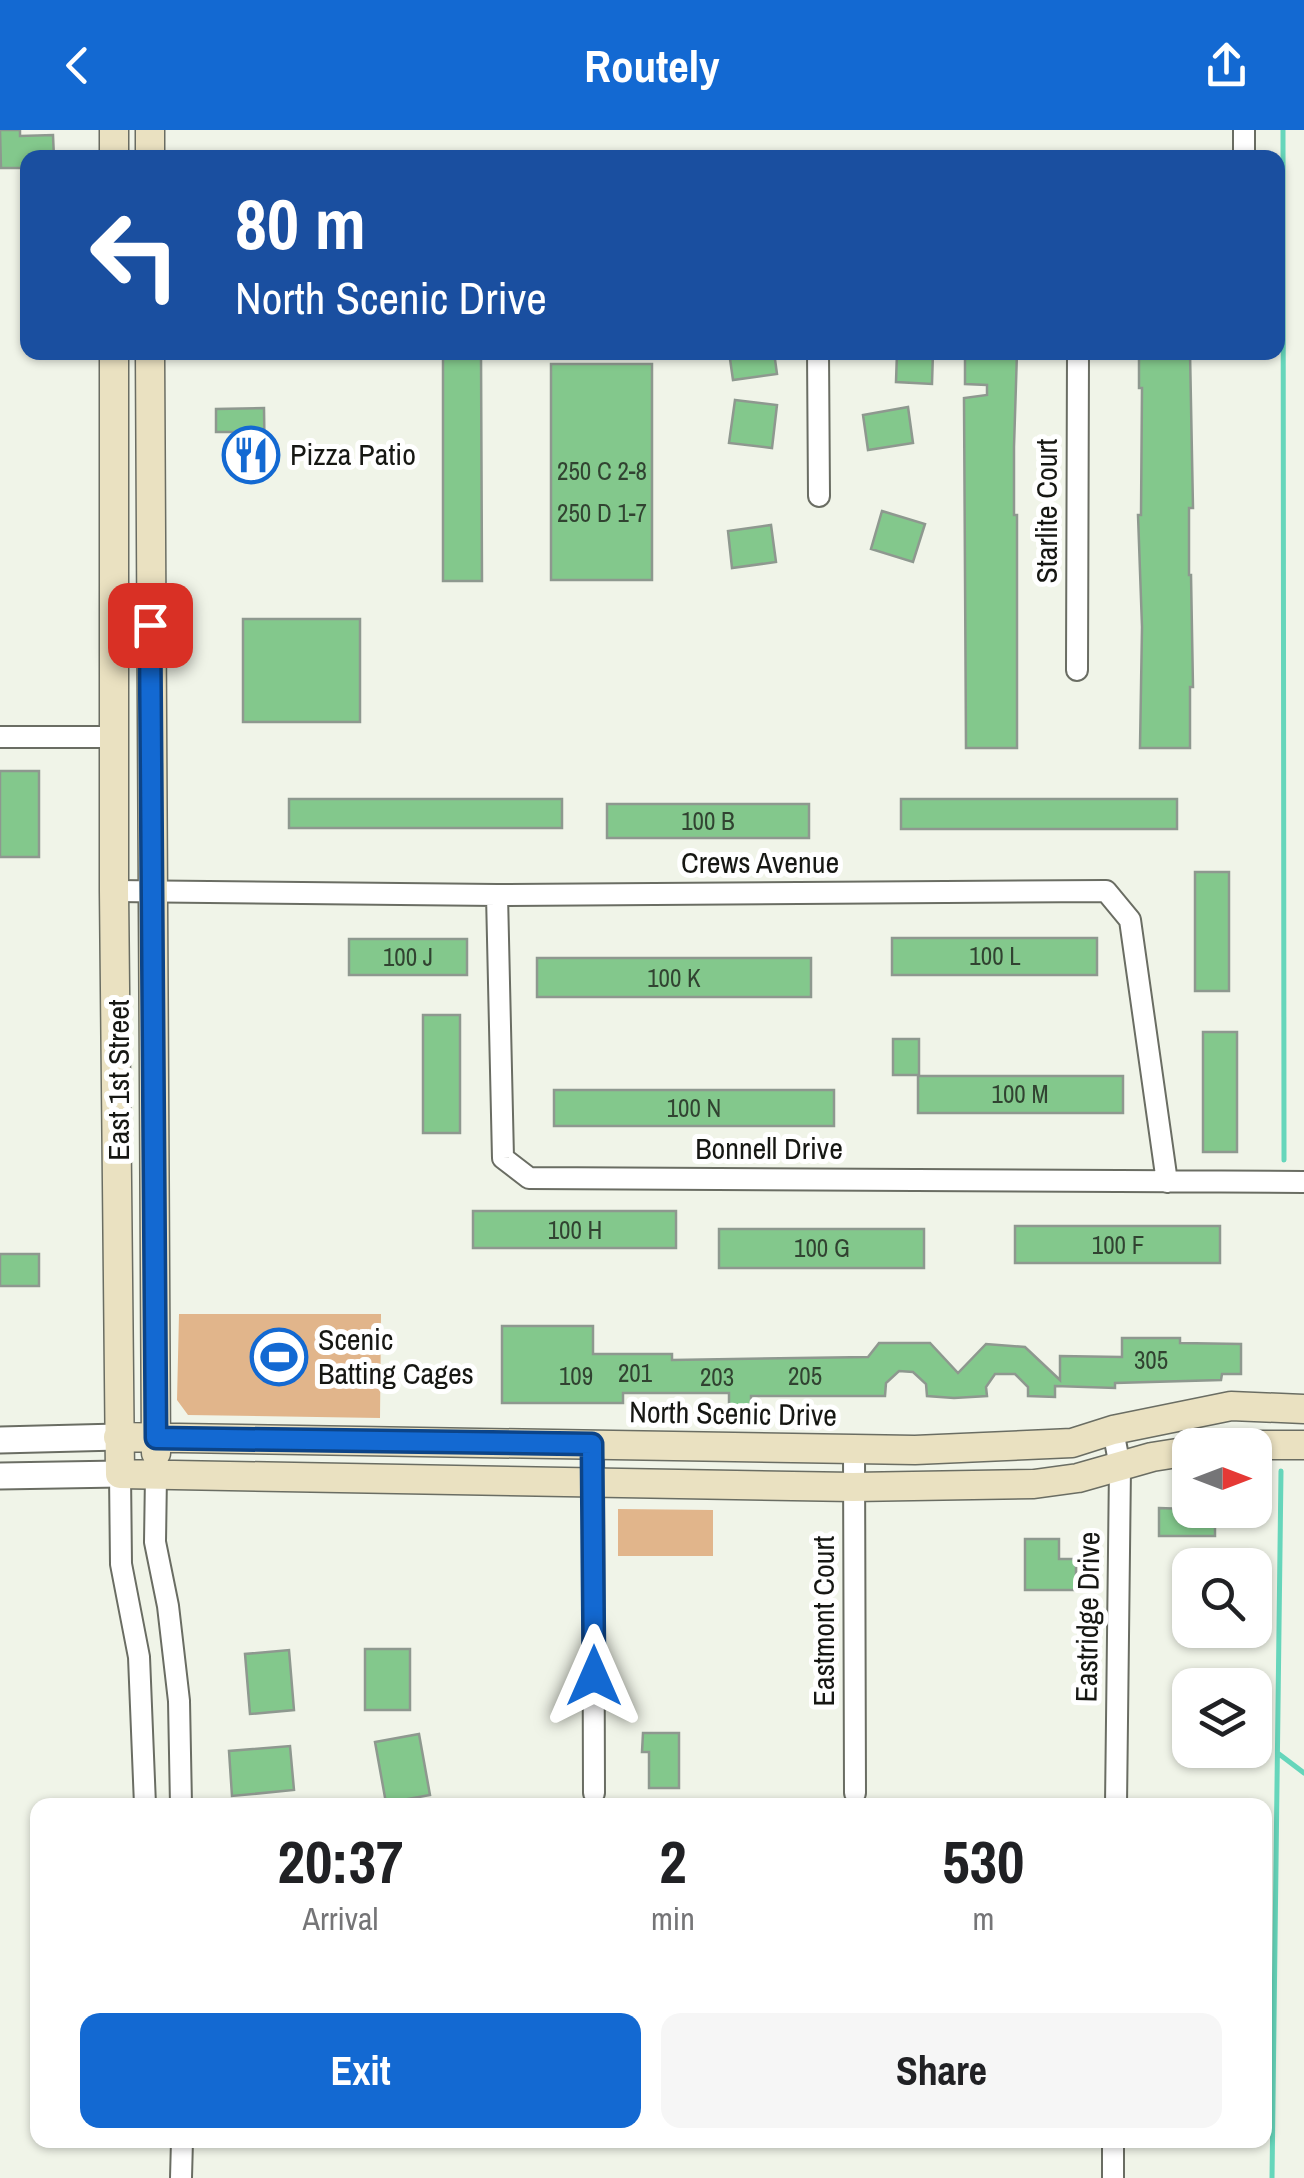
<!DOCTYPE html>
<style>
:root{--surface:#fff;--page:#f6f6f6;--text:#202124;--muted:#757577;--accent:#1369d2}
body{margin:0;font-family:"Archivo Narrow",sans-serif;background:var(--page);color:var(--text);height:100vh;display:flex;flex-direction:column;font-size:38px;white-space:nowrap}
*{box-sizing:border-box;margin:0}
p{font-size:32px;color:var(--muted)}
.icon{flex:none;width:55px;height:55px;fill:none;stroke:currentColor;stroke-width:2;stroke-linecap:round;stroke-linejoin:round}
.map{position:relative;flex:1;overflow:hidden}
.side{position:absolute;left:30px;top:1668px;width:1242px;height:350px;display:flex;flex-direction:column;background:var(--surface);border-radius:20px;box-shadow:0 2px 8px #0004}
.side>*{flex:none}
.hud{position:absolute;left:20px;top:20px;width:1265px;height:210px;border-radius:20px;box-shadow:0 2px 8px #0004;background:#1a4fa0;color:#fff;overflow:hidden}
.needle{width:65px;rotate:90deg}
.buttons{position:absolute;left:1172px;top:1298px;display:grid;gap:20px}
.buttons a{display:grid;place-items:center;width:100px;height:100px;border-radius:20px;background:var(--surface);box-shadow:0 2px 8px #0004;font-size:50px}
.pin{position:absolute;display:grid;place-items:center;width:85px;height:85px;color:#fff;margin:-42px;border-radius:20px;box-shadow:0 5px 15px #0006}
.me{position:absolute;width:110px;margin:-55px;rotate:0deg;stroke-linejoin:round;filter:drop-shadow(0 0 8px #0008)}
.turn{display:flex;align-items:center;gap:35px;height:210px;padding:0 50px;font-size:45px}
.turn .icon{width:130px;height:130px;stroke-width:2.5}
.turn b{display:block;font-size:70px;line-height:85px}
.eta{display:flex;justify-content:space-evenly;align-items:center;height:170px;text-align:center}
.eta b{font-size:60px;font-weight:700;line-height:70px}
.primary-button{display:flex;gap:20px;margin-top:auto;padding:20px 50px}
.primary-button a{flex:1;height:115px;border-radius:20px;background:var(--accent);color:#fff;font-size:40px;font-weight:700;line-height:115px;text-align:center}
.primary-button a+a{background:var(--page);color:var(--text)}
header{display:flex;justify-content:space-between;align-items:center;height:130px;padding:0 50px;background:var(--accent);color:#fff;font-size:45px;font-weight:700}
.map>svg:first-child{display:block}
.green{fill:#e1b58b}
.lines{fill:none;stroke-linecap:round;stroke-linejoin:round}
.stream{stroke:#66d6bb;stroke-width:5}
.building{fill:#83c88c;stroke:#8e988f;stroke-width:2.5}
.minor-casing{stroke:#6a6d63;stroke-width:24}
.tertiary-casing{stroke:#6a6d63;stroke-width:29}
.secondary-casing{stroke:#6a6d63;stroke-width:31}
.minor{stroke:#fff;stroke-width:20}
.tertiary{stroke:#fff;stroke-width:25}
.secondary{stroke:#eae1c1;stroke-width:28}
.route-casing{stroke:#0c4488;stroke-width:25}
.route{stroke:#1369d2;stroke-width:18}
.labels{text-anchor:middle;stroke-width:10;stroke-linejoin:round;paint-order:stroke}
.number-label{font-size:25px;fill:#314331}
.poi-label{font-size:30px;fill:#161713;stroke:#fff;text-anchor:start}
.street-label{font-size:30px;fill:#161713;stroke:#fff}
</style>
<header><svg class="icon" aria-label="back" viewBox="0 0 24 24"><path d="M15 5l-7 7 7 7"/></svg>Routely<svg class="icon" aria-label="share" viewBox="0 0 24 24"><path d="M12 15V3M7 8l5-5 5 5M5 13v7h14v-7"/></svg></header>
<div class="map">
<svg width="1304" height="2048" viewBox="0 0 1304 2048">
<rect width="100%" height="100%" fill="#f0f4e8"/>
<!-- green -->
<path class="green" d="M179,1184H381L380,1288L188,1285L177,1270Z
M618,1379L713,1380V1426H618Z"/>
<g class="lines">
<!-- stream -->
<path class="stream" d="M1283,0L1284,1030
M1279,1624L1304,1643
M1272,2048L1281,1341"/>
</g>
<!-- building -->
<path class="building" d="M0,0H20V6L53,5L54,28H28V38H1Z
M443,222H481L482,451H443Z
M729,222H774L777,244L733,250Z
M897,222H933L932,254L896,252Z
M965,222H1017L1014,317V385H1017V618H966L964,268L987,265V255L965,254Z
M1139,222H1190L1193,378H1189V445H1191L1193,557H1190V618H1140L1142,497L1138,385H1141L1142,258H1139Z
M551,234H652V450H551Z
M735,270L777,275L772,318L729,313Z
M908,277L913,313L868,320L863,285Z
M264,278L265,348H238V302H216V279Z
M882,381L925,394L913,432L871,419Z
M771,395L776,432L732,438L728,401Z
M243,489H360V592H243Z
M0,641H39V727H0Z
M289,669H562V698H289Z
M901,669H1177V699H901Z
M607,674H809V708H607Z
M1195,742H1229V861H1195Z
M892,808H1097V845H892Z
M349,809H467V845H349Z
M537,828H811V867H537Z
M423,885H460V1003H423Z
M1203,902H1237V1022H1203Z
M893,909H919V945H893Z
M918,946H1123V983H918Z
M554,960H834V996H554Z
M473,1081H676V1118H473Z
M1015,1096H1220V1133H1015Z
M719,1099H924V1138H719Z
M0,1124H39V1156H0Z
M502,1196H593V1224H672V1230L868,1227L879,1213H930L958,1243L986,1214L1025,1217L1060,1250V1226L1122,1227V1208H1180V1213L1241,1214V1244H1222L1221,1250L1115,1253V1258L1055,1256V1267L1028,1266V1257L1015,1244H995L986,1257L987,1266L954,1268L927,1266L926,1254L913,1242L899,1241L886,1253L885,1266H751V1276L729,1275V1263H623V1273H502Z
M1159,1378L1215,1380V1406H1159Z
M1025,1409H1059V1429H1076V1460H1025Z
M365,1519H410V1580H365Z
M289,1520L294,1580L250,1584L245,1524Z
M643,1603H679V1658H649V1622H642Z
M419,1604L430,1665L386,1673L375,1612Z
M290,1616L294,1660L232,1666L229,1621Z"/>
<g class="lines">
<!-- minor casing -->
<g class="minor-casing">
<path id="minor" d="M1244,28V0
M818,222L819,366
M1077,540L1078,222
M0,607H114
M114,761L497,765L1106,761L1130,790L1167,1052
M497,765L503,1028L529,1048L1304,1052
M1113,1300L1120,1337L1116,1675
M593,1314L594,1663
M854,1318L855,1663
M120,1344L121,1434L139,1527L145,1675
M156,1345L155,1412L168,1476L179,1571L181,1675
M181,2048L182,2010
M1113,2048V2010"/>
</g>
<!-- tertiary casing -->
<g class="tertiary-casing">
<path id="tertiary" d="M0,1310L118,1307
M0,1346L120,1344"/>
</g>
<!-- secondary casing -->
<g class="secondary-casing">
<path id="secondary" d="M114,28V0
M150,28V0
M114,222V761L120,1344L853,1357L1034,1354L1078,1348L1152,1327L1190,1321
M150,222L156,1323
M118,1307L915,1320L1072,1313L1113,1300L1231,1276L1304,1279
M1243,1315H1304"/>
</g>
<!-- minor -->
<use href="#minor" class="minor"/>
<!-- tertiary -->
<use href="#tertiary" class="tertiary"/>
<!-- secondary -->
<use href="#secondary" class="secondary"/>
</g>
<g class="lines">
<!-- route casing -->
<g class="route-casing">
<path id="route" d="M150,495L156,1308L592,1314L594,1546"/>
</g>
<!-- route -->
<use href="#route" class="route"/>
</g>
<!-- icons -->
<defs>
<g id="restaurant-ring" transform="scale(2.875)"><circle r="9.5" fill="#fff" stroke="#1369d2" stroke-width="1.5"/><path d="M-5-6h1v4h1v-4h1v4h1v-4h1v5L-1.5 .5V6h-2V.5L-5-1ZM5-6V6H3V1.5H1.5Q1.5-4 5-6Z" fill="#1369d2"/></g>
<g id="stadium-ring" transform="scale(2.875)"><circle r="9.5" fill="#fff" stroke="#1369d2" stroke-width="1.5"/><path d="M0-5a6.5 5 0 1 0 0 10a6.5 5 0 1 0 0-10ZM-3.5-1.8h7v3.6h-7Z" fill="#1369d2"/></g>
</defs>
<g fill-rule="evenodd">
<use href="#restaurant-ring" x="251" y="325"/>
<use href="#stadium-ring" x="279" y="1227"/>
</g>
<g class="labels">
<!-- number labels -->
<g class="number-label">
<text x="602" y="350">250 C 2-8</text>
<text x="602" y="392">250 D 1-7</text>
<text x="708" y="700">100 B</text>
<text x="995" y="835">100 L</text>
<text x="408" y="836">100 J</text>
<text x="674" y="857">100 K</text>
<text x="1020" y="973">100 M</text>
<text x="694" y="987">100 N</text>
<text x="575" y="1109">100 H</text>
<text x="1118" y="1124">100 F</text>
<text x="822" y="1127">100 G</text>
<text x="1151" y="1239">305</text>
<text x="635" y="1252">201</text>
<text x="576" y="1255">109</text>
<text x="805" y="1255">205</text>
<text x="717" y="1256">203</text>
</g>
<!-- poi labels -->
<g class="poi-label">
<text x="290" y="335">Pizza Patio</text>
<text x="318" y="1220">Scenic<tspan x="318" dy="34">Batting Cages</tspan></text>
</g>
<!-- street labels -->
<g class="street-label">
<text transform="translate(1047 381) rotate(-90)" y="10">Starlite Court</text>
<text x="760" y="743">Crews Avenue</text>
<text transform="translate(119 950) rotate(-90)" y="10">East 1st Street</text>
<text x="769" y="1029">Bonnell Drive</text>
<text transform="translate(733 1284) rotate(1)" y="10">North Scenic Drive</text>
<text transform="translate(1088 1487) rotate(-89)" y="10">Eastridge Drive</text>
<text transform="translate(824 1491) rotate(-90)" y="10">Eastmont Court</text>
</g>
</g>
</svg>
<div class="buttons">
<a><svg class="needle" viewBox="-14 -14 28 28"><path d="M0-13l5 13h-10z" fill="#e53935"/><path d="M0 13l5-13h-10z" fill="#757577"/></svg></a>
<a><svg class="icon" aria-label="search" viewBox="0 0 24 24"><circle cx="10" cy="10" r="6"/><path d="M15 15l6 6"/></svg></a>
<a><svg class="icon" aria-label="layers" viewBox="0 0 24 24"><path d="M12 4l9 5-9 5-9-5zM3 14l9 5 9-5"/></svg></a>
</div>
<div class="pin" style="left:150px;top:495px;background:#d93025"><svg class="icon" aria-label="arrive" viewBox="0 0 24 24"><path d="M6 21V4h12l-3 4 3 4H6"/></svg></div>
<svg class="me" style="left:594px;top:1546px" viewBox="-20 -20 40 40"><path d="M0-17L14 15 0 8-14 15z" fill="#1369d2" stroke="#fff" stroke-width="4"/></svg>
<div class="hud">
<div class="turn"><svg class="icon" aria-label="left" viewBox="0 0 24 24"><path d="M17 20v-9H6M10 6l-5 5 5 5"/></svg><div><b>80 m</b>North Scenic Drive</div></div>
</div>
<section class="side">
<div class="eta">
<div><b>20:37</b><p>Arrival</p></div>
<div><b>2</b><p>min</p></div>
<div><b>530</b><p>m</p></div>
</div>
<div class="primary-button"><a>Exit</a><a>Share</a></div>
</section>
</div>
